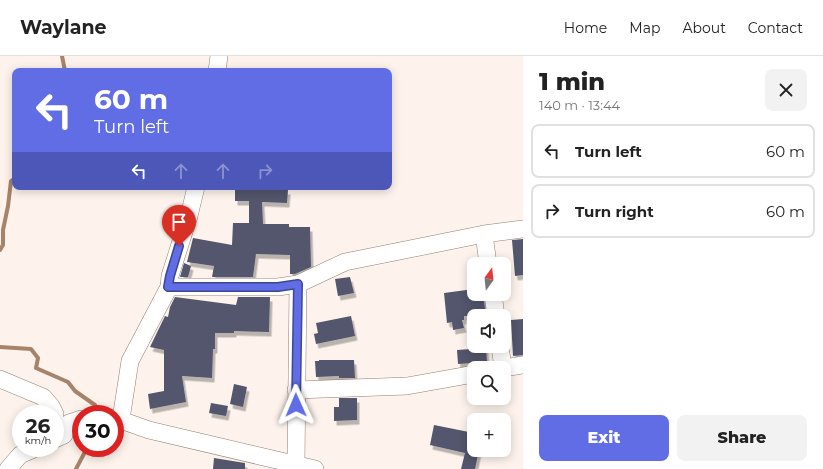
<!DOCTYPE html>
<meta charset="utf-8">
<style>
:root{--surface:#fff;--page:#f2f2f2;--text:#222;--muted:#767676;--line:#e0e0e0;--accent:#606de5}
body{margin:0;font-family:Montserrat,sans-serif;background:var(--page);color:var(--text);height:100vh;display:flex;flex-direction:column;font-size:15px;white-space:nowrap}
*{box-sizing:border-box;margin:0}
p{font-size:13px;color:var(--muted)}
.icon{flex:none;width:22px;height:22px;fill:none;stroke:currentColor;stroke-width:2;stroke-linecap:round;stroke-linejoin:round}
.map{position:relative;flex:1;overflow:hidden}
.side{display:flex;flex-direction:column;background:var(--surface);width:300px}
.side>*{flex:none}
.top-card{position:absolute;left:12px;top:12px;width:380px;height:122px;border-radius:8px;box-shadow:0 2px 10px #0003;background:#606de5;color:#fff;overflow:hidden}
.needle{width:26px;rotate:15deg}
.tools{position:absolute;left:467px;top:201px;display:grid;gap:8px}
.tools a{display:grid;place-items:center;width:44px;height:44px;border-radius:8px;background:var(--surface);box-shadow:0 2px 10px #0003;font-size:20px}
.speed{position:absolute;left:12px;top:349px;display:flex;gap:8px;font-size:20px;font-weight:700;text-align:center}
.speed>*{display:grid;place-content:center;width:52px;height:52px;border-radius:50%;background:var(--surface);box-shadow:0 2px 10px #0003;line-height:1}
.speed small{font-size:10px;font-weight:400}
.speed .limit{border:6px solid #d22;background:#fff;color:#111}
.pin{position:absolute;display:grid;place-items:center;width:34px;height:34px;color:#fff;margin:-41px -17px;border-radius:50% 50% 50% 0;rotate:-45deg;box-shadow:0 0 4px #0007}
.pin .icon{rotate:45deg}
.me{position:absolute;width:44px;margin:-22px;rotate:359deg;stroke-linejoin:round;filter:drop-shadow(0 0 3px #0008)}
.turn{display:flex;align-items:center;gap:14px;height:84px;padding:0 16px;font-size:18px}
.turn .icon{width:52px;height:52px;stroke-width:2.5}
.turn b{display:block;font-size:28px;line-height:34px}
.lanes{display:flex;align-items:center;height:38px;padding:0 16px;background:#0003;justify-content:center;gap:20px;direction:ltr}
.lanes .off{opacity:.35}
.round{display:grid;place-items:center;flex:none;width:42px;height:42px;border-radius:8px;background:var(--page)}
.head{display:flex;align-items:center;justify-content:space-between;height:68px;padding:0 16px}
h1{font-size:24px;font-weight:800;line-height:30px}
.button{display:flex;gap:8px;margin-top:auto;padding:8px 16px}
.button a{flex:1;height:46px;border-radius:8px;background:var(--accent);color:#fff;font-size:16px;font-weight:800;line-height:46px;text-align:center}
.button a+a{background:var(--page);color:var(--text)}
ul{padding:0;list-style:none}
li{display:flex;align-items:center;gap:12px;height:54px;margin:0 8px 6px;padding:0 8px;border:2px solid var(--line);border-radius:8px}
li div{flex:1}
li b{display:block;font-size:15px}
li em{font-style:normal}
header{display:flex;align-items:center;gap:24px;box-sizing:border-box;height:56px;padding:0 20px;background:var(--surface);border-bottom:1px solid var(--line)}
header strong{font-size:19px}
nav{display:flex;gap:22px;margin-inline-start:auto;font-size:14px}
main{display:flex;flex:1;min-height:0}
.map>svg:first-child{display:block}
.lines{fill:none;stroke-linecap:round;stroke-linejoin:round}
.stream{stroke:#a68369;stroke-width:4}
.building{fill:#52576c;filter:url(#shadow)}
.minor-casing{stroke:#947f6f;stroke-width:18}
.minor{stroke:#fff;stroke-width:17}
.route-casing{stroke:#3e4795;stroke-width:10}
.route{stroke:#606de5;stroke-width:7}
</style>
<header>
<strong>Waylane</strong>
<nav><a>Home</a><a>Map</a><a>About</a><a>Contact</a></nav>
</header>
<main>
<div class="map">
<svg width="523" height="413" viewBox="0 0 523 413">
<defs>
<filter id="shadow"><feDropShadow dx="2.5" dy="4.5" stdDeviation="0" flood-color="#0004"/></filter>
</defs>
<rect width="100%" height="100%" fill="#fdf3ec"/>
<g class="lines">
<!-- stream -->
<path class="stream" d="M62,0L65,15
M0,194L3,189V174L8,150L11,125L15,122
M0,291L31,293L38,302L36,312L68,326L75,335L95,349L96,358
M76,413L87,392"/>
</g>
<!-- building -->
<path class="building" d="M235,133L288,134L287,147L262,146L263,168H289V171H310L311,211L295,218H290V199L256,198L253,221H212L214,210L187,206L193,182L232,189L233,167H249V145H235Z
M523,183V219L515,220L512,184Z
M184,207L191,210L188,221H180Z
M350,221L354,237L338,240L335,223Z
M474,233V238H483L486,260H464V264H462L464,272L453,274L452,266L447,267L444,237Z
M175,241L236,249L238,241H270L269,276L234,275V277H215V293H213L212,322L182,320L186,346L150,353L148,338L164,335V294L150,291L165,260L168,261L170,251Z
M351,260L355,280L316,288L314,278L318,277L316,267Z
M523,263V299L513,300L511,264Z
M486,292L487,306L458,308L457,294Z
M319,304H354L355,322H339V320L316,321L315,305H319Z
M234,328L247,331L243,351L230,348Z
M339,342H357V364L334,365V351H339Z
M211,347L228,350L226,360L209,357Z
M434,369L474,377V394H479L475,413H461L465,397L430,389Z
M214,402L245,407V413H213Z"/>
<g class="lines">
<!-- minor casing -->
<g class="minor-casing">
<path id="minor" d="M217,15L219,0
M484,178L488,208
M169,231H278L298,228L345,206L484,178L523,173
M493,238L496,260
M500,290L503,312
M504,312L523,309
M0,323L43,341L51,350L55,358
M296,334L407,330L474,318
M115,362L149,374L315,413
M121,363L130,305L169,231L170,220L189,160L196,131
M55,383L64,379L69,367L81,363
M296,409L298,228
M8,413L20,399L36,392"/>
</g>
<!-- minor -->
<use href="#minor" class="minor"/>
</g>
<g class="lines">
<!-- route casing -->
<g class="route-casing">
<path id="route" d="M179,190L170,220L168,231H278L298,228L296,349"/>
</g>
<!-- route -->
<use href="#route" class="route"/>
</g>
</svg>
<div class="tools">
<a><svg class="needle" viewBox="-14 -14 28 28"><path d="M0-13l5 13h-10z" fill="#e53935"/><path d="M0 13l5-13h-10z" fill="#767676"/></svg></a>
<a><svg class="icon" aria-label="sound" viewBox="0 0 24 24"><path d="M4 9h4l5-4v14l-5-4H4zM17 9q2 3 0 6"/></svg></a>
<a><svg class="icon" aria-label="search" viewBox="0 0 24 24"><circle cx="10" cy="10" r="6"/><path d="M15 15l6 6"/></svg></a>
<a>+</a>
</div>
<div class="speed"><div>26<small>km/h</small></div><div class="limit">30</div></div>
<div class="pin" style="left:179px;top:190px;background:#d93025"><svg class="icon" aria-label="arrive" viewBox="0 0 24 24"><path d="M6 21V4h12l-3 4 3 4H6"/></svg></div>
<svg class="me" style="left:296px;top:349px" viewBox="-20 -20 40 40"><path d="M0-17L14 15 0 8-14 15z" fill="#606de5" stroke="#fff" stroke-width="4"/></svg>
<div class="top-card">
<div class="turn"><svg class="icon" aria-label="left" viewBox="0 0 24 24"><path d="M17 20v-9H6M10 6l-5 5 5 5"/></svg><div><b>60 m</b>Turn left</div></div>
<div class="lanes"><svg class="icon" aria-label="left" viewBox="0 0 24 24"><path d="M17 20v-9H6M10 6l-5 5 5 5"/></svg><svg class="icon off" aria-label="ahead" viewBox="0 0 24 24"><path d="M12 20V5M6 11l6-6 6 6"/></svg><svg class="icon off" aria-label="ahead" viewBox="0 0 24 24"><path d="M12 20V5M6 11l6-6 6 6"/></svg><svg class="icon off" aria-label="right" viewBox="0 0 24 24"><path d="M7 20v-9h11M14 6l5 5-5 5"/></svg></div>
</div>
</div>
<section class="side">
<div class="head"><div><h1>1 min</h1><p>140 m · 13:44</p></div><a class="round"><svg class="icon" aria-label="close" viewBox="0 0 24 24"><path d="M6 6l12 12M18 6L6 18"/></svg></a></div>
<ul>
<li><svg class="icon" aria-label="left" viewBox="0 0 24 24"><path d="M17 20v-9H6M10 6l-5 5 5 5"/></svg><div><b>Turn left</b></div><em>60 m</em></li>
<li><svg class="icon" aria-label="right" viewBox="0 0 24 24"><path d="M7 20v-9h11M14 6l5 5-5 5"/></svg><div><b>Turn right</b></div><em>60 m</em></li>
</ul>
<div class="button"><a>Exit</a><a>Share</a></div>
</section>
</main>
